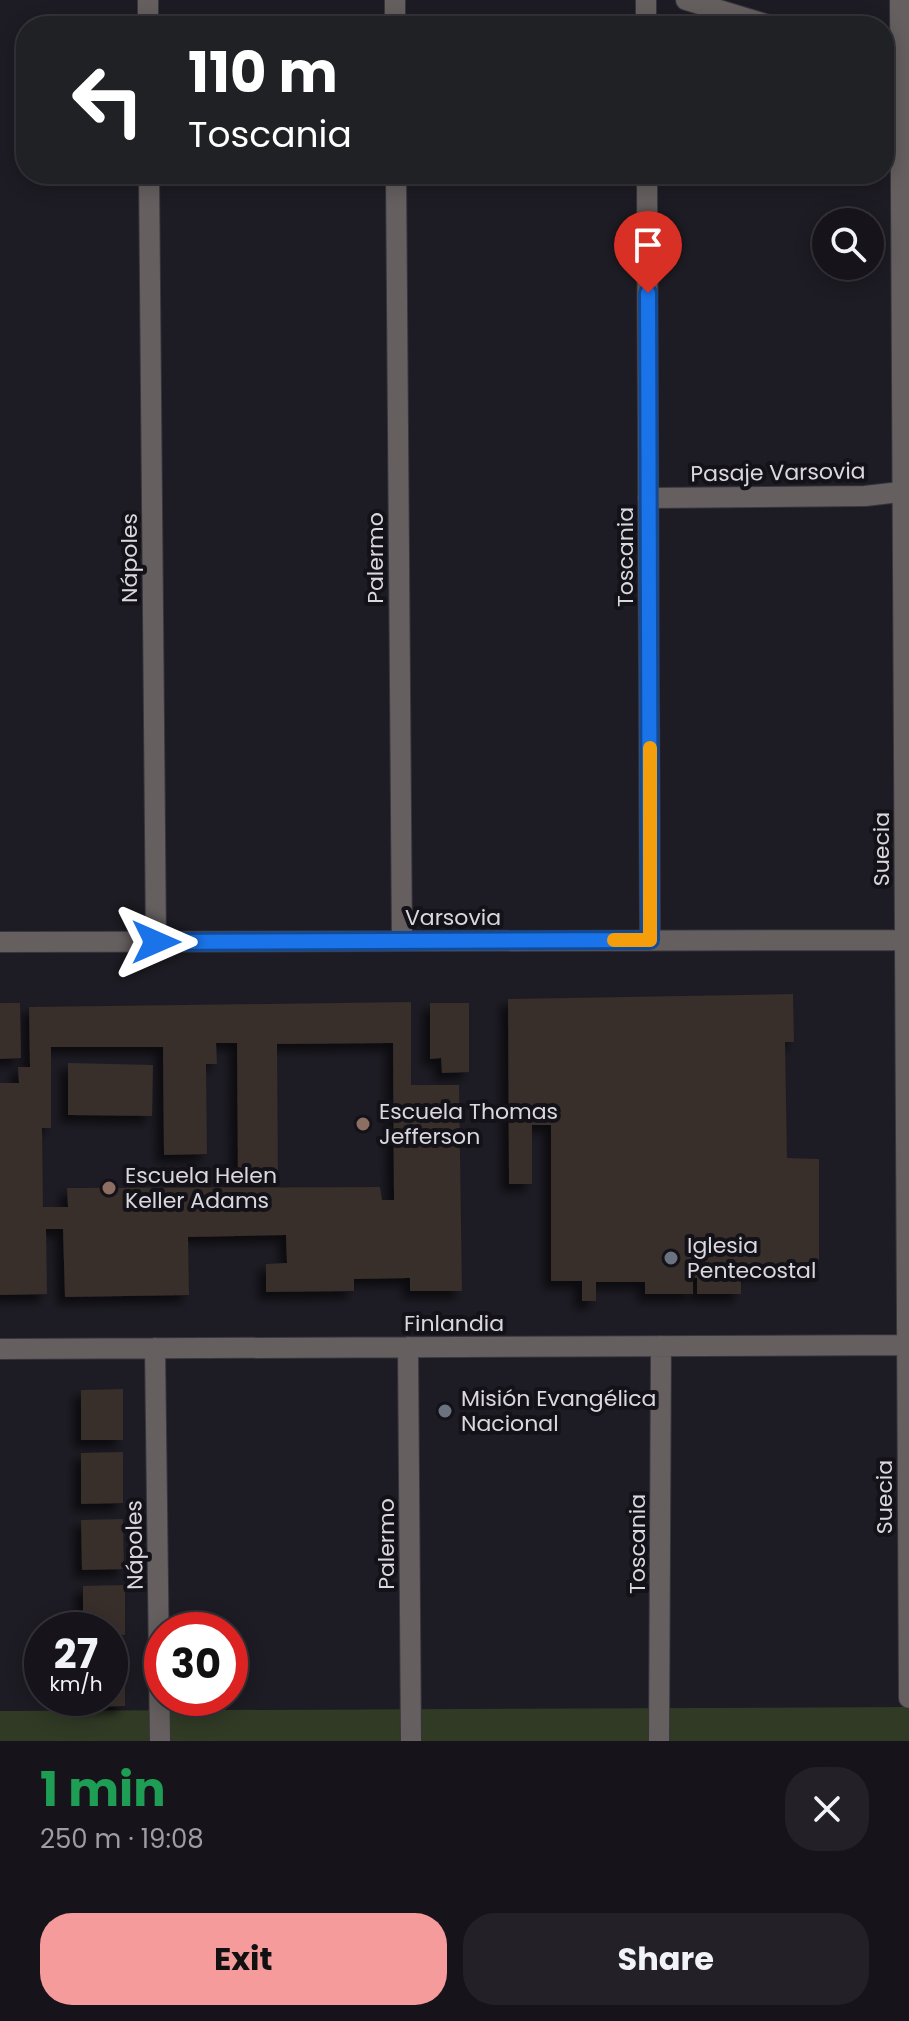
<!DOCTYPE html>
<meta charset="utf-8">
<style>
:root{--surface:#16141a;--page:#232127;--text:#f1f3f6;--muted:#9e9ea2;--line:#353339;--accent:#f59b9b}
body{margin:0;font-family:Poppins,sans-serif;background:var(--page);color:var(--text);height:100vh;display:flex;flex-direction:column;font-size:30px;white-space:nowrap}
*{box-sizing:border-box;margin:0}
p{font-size:26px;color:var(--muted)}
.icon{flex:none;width:44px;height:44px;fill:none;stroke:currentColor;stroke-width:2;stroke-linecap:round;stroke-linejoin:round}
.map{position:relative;height:1741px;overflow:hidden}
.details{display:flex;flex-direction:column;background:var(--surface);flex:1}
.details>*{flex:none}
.banner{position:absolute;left:16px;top:16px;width:878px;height:168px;border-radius:32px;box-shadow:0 4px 20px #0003,0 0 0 2px var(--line);background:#202124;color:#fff;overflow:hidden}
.fabs{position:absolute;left:812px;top:208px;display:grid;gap:16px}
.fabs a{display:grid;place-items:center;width:72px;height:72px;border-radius:50%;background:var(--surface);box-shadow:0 4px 20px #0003,0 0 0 2px var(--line);font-size:40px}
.speed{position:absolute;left:24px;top:1612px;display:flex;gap:16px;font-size:40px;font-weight:700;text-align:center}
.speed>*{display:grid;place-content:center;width:104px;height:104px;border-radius:50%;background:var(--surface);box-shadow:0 4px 20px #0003,0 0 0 2px var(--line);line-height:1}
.speed small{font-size:20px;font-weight:400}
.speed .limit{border:12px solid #d22;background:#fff;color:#111}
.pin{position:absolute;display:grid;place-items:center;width:68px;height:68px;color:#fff;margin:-82px -34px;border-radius:50% 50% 50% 0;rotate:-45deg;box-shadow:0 0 8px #0007}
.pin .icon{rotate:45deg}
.me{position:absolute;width:88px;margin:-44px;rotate:90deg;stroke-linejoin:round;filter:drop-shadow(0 0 6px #0008)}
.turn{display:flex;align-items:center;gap:28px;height:168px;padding:0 40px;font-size:36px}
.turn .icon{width:104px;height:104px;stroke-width:2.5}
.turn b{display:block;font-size:56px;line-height:68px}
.round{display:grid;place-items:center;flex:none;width:84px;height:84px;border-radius:32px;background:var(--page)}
.overview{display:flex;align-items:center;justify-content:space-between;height:136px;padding:0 40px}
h1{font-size:48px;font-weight:700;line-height:60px;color:#1e9e55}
.action{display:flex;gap:16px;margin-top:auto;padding:16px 40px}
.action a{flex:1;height:92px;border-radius:32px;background:var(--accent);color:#111;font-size:32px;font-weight:700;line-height:92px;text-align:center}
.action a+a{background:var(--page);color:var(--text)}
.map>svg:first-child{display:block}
.green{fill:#303a25}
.building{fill:#382d2c;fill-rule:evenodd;filter:url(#shadow)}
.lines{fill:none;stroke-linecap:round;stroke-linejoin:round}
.minor-casing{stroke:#37353d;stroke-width:22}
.minor{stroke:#655f5f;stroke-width:20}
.route-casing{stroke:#114b97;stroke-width:20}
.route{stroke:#1a73e8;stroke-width:14}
.slow{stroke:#f59e0b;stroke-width:14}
.education-dot{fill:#8d6e63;stroke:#141219;stroke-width:3}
.worship-dot{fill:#6b7280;stroke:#141219;stroke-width:3}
.labels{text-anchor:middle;stroke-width:8;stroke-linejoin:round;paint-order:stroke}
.street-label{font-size:22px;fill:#dad8de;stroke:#141219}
.poi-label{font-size:22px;fill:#dad8de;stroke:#141219;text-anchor:start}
</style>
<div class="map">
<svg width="909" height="1741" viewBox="0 0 909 1741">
<defs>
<filter id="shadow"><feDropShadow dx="-7" dy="7" stdDeviation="4" flood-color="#0009"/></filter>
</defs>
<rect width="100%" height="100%" fill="#1d1b23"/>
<!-- green -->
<path class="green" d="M909,1707V1741H0V1711Z"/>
<!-- building -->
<path class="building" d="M793,994L794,1042H785L787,1158L819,1159V1272L741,1273V1294H697V1278H693V1294H645V1282H596V1301H582V1281H551V1125H532V1184H509L508,999Z
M411,1002V1085H459L462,1291H410V1278L354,1279V1291L266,1292V1264L287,1263L286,1235L188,1237L189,1295L65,1297L63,1229H46L47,1294L0,1295V1083H19L18,1067H30L29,1007ZM216,1043H237L238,1183L278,1182L277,1044L393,1043L394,1200H382L380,1187L67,1188L68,1207H43L42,1128H51V1047H163L164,1155L207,1154L206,1064H217Z
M0,1003H20L21,1058L0,1059Z
M430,1003H469V1072L442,1073L441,1058L430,1059Z
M68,1063L153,1065L152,1116L68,1115Z
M123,1389V1440H81V1390Z
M123,1452V1503L81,1504V1453Z
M123,1519L124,1569L82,1570L81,1520Z
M125,1585V1635H110V1630H83V1586Z
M110,1649H125V1706L83,1707V1698H110Z"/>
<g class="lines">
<!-- minor casing -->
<g class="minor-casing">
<path id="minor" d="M148,0V26
M395,0V26
M646,0V26
M686,0L772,26
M900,0L909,1698
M149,174L156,942
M396,174L402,941
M647,174L650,940
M648,498L865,496L909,491
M0,942L905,940
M408,1347L411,1741
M155,1348L160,1741
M0,1349L909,1345
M659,1741L661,1346"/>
</g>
<!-- minor -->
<use href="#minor" class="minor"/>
</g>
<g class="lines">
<!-- route casing -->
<g class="route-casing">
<path id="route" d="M156,942L650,940L648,293"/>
</g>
<!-- route -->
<use href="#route" class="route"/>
<!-- slow -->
<path class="slow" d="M614,940H650V748"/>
</g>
<!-- markers -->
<g class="education-dot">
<circle cx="363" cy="1124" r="8"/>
<circle cx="109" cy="1188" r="8"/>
</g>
<g class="worship-dot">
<circle cx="671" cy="1258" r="8"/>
<circle cx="445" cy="1411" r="8"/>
</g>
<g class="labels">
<!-- street labels -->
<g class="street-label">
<text transform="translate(778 472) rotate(-1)" y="8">Pasaje Varsovia</text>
<text transform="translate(625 557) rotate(-90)" y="8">Toscania</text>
<text transform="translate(129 558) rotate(-90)" y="8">Nápoles</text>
<text transform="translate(375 558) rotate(-90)" y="8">Palermo</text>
<text transform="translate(881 849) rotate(-90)" y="8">Suecia</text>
<text x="453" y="925">Varsovia</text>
<text x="454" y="1331">Finlandia</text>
<text transform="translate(884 1497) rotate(-90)" y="8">Suecia</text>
<text transform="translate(386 1544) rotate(-90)" y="8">Palermo</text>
<text transform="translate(637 1544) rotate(-90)" y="8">Toscania</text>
<text transform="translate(134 1545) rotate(-91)" y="8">Nápoles</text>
</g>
<!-- poi labels -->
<g class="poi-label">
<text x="379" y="1119">Escuela Thomas<tspan x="379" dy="25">Jefferson</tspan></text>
<text x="125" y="1183">Escuela Helen<tspan x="125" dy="25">Keller Adams</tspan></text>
<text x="687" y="1253">Iglesia<tspan x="687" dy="25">Pentecostal</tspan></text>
<text x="461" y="1406">Misión Evangélica<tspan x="461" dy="25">Nacional</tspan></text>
</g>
</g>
</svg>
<div class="fabs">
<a><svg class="icon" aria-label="search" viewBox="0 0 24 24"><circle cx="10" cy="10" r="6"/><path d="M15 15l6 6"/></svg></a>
</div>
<div class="speed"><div>27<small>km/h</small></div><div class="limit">30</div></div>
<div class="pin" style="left:648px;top:293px;background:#d93025"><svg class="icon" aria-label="arrive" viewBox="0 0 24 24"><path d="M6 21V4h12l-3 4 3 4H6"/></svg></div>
<svg class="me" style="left:156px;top:942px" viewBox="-20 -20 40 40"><path d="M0-17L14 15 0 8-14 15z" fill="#1a73e8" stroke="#fff" stroke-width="4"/></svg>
<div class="banner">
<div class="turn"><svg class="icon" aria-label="left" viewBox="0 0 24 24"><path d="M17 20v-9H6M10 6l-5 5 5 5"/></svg><div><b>110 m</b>Toscania</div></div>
</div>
</div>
<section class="details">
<div class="overview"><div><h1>1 min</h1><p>250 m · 19:08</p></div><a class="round"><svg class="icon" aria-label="close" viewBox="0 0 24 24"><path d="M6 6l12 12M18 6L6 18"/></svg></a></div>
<div class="action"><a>Exit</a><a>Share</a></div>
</section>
